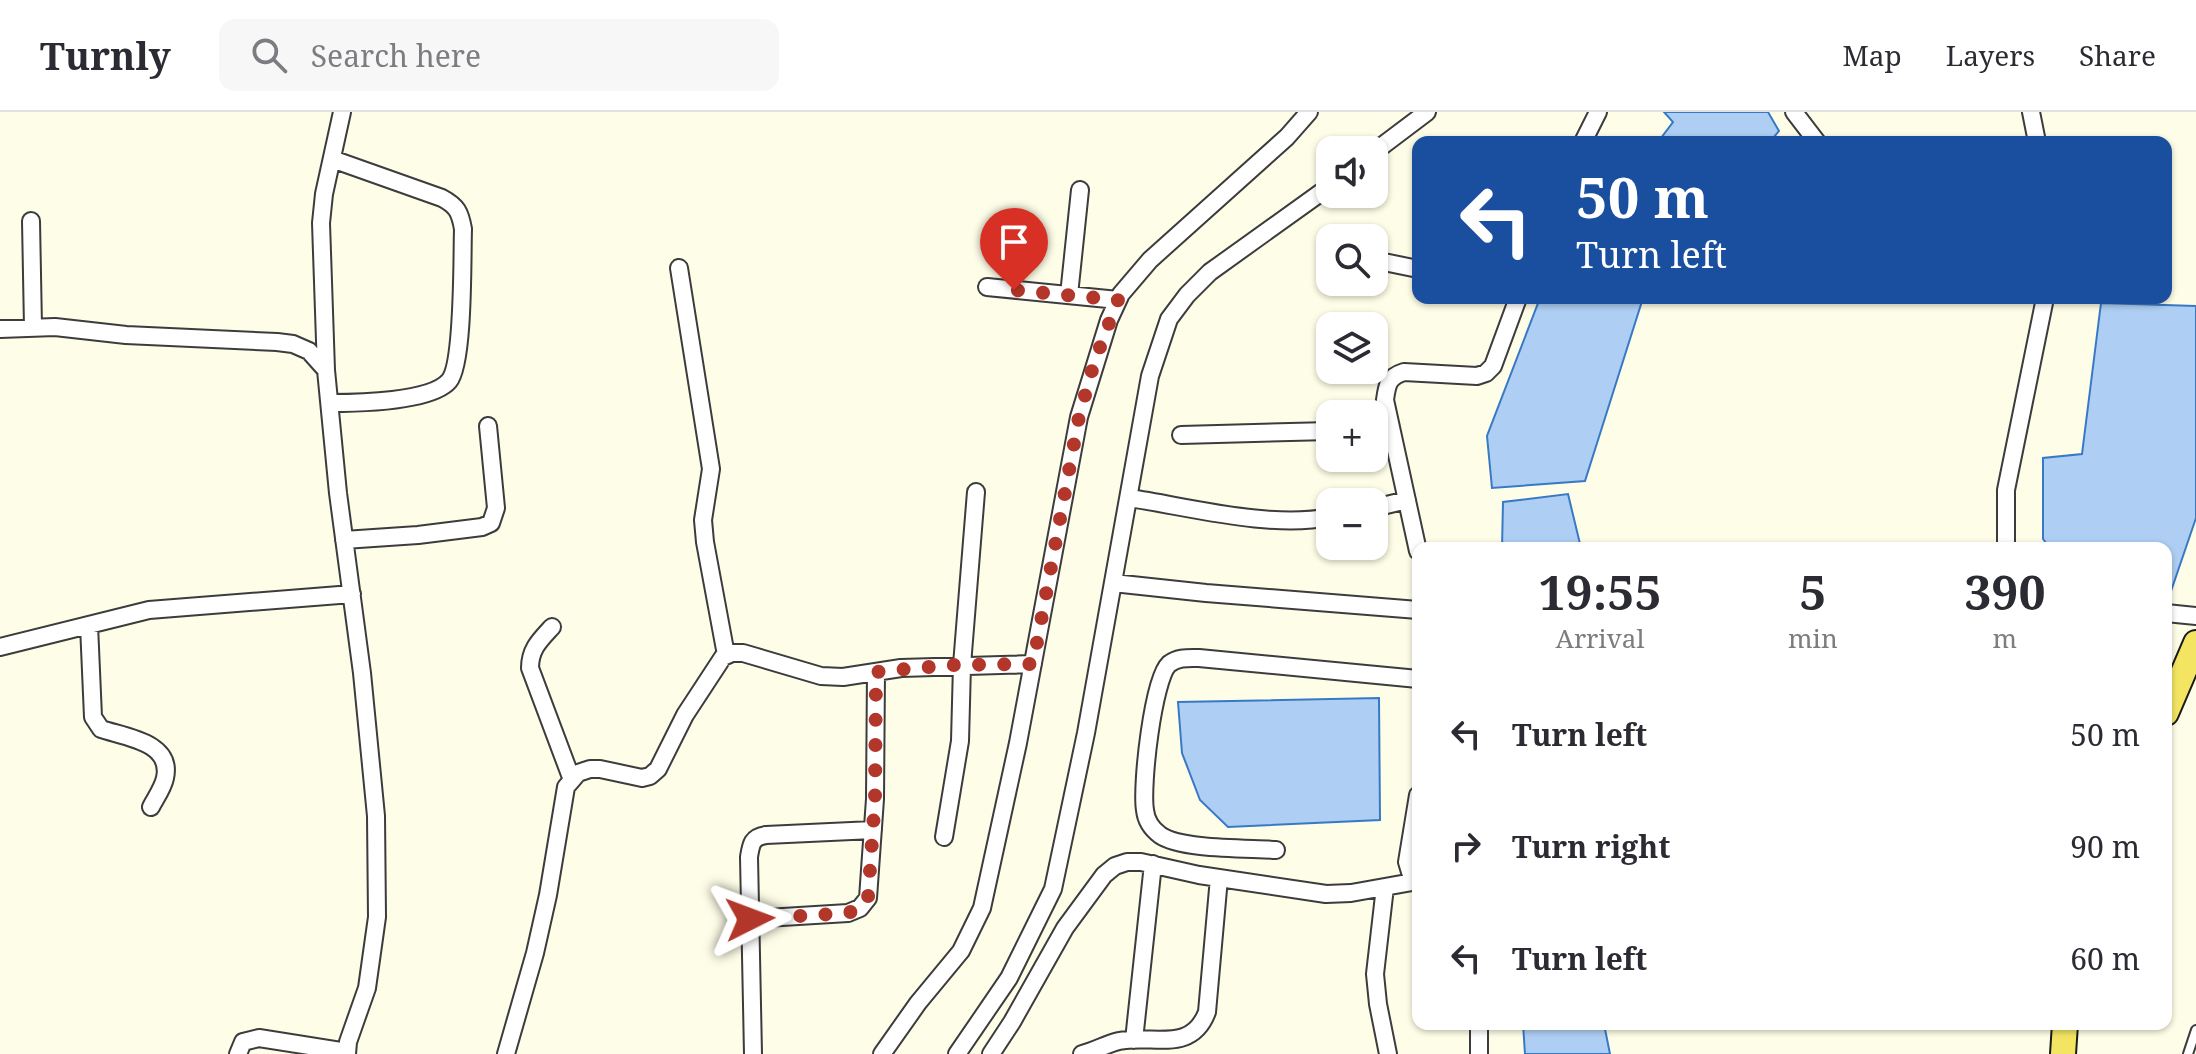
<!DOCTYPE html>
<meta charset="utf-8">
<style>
:root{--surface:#fff;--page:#f7f7f7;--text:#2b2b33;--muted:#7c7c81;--line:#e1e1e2}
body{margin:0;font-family:"Noto Serif",serif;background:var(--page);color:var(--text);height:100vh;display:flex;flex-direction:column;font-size:30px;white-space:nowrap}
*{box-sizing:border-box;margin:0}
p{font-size:26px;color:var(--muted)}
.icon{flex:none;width:44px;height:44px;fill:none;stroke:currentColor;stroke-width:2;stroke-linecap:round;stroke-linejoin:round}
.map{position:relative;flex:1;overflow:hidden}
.drawer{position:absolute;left:1412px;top:430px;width:760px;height:488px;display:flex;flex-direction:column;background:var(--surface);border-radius:16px;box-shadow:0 2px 6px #0004}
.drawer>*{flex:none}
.guide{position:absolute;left:1412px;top:24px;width:760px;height:168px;border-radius:16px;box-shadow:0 2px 6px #0004;background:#1a4fa0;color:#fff;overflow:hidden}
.tools{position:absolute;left:1316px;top:24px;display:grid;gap:16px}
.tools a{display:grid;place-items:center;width:72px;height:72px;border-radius:16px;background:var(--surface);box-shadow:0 2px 6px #0004;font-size:40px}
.pin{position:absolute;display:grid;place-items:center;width:68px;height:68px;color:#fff;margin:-82px -34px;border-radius:50% 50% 50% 0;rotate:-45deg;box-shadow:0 0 8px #0007}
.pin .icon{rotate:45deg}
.me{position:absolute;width:88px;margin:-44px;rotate:87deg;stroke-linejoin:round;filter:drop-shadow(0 0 6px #0008)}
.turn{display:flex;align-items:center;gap:28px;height:168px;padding:0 32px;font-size:36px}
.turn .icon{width:104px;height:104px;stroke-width:2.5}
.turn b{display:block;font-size:56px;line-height:68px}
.eta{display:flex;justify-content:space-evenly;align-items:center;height:136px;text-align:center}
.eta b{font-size:48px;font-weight:700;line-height:56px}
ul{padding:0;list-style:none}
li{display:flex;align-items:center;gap:24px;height:112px;padding:0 32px}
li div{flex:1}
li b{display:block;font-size:30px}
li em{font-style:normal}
header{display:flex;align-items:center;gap:48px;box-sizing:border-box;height:112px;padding:0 40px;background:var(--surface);border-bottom:2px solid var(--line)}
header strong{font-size:38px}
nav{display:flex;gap:44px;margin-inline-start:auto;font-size:28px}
.search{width:560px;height:72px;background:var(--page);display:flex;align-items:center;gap:20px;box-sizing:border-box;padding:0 28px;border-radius:16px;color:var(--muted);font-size:30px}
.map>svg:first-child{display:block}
.water{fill:#aecff3;stroke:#3879c6;stroke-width:2}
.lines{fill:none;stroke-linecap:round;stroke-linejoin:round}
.lane-casing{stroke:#3c3c3c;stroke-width:12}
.street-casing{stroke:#3c3c3c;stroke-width:20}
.primary-casing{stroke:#1a1a1a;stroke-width:28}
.lane{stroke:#fff;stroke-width:8}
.street{stroke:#fff;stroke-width:16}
.primary{stroke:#f3e562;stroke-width:24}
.route{stroke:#b23629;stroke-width:14;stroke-dasharray:0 25.2}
</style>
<header>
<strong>Turnly</strong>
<div class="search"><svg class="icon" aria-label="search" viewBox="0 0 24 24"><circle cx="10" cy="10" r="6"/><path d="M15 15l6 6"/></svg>Search here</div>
<nav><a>Map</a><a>Layers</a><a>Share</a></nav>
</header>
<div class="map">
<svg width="2196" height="942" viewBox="0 0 2196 942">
<rect width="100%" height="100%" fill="#fefde7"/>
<!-- water -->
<path class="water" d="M1664,0H1768L1779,19L1770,30H1658L1673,10Z
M1540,186H1643L1585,369L1492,376L1487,324Z
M2101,191L2196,194V406L2170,482H2166V436H2050L2043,427V346L2082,342Z
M1568,382L1581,436H1502L1503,390Z
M1379,586L1380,708L1228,715L1200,688L1182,641L1178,590Z
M1523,912H1604L1610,942H1525Z"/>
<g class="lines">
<!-- lane casing -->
<g class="lane-casing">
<path id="lane" d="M2188,942L2196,918"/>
</g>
<!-- street casing -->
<g class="street-casing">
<path id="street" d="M1794,0L1817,30
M2031,0L2037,30
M1583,30L1598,0
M1374,40L1427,0
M31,109L33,215
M1374,148L1418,157
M679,156L711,357L703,408L705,430L726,543
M987,175L1118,188
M1069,183L1080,78
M0,217L55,215L126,223L277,230L293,232L309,239L326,258L338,381L362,561L376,704L377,805L367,876L348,930L347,942
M326,258L321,111L324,82L342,0
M330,291C357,291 431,290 449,269C464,252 462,144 463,117C460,100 457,94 442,86L332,47
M1374,317H1391
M1181,323L1330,319
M1129,386C1190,395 1270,417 1330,405
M1374,396L1407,388
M344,428L418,423L482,415L491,411L496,396L488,314
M2006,436V378L2045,186
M1418,439L1385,288C1387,273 1388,265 1404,260L1477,264L1486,261L1493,254L1518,186
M1113,471L1206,481L1418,498
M2166,501L2196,504
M89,513L93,605L101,617C125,625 173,630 165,666C163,676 155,687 151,695
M552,515C540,528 530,537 530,556L572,668
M0,535L149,498L352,482
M1418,683L1407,750L1410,760L1418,767
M944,725L960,629L962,553L976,380
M1276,738C1249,736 1181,738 1160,723C1152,717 1146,708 1145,698C1141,674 1153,567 1169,552C1178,545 1188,546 1199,546L1418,567
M1385,775L1375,862L1378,892L1388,942
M750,807L848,801L860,796L868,786L875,687L876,560
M1479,912V942
M1134,928L1153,752
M238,942L243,930L259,926L347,940
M506,942L535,841L548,783L566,675L578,661L590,657H600L642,666L650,664L658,657L685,603L723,545L732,541H743L821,564L843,565L901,556L1033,552
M753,942L749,745C751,732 752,725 766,723L873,718
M882,942L918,891L961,839L982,796L1018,631L1079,305L1109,208L1121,182L1150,148L1287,25L1309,0
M957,942L1009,866L1053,777L1086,621L1150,264L1169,207L1187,183L1210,160L1330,74
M991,942L1012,910L1065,816L1104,763L1115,754L1127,750H1141L1199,763L1326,782L1351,781L1418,769
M1082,942C1095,939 1106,932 1119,929C1153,922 1191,942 1207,900L1219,766"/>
</g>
<!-- primary casing -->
<g class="primary-casing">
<path id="primary" d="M2166,601L2196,531
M2063,942L2065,912"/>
</g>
<!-- lane -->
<use href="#lane" class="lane"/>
<!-- street -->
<use href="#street" class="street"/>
<!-- primary -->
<use href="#primary" class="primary"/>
</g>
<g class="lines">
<!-- route -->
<path class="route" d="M750,807L848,801L860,796L868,786L875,687L876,560L949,553L1033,552L1079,305L1094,251L1118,188L1014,178"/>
</g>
</svg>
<div class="tools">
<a><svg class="icon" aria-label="sound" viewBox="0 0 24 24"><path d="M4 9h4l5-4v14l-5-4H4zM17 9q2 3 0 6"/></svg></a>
<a><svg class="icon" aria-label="search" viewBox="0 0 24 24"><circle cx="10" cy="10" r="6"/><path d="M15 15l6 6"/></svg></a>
<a><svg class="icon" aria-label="layers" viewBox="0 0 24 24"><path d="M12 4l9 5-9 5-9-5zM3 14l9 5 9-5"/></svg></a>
<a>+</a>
<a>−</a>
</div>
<div class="pin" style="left:1014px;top:178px;background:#d93025"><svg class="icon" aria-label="arrive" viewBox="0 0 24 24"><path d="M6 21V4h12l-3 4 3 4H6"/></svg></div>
<svg class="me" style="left:750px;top:807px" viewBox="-20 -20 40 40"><path d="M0-17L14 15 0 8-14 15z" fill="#b23629" stroke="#fff" stroke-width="4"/></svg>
<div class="guide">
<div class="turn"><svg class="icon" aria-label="left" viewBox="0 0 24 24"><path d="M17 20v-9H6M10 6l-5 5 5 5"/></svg><div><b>50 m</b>Turn left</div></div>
</div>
<section class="drawer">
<div class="eta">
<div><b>19:55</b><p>Arrival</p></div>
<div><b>5</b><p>min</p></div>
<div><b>390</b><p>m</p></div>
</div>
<ul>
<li><svg class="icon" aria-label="left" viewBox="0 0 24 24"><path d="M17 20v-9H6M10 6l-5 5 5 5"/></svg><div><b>Turn left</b></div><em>50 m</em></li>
<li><svg class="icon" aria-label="right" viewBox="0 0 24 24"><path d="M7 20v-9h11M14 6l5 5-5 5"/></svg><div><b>Turn right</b></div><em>90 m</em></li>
<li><svg class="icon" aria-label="left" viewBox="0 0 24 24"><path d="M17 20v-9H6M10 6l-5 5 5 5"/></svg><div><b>Turn left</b></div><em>60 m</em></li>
</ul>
</section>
</div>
